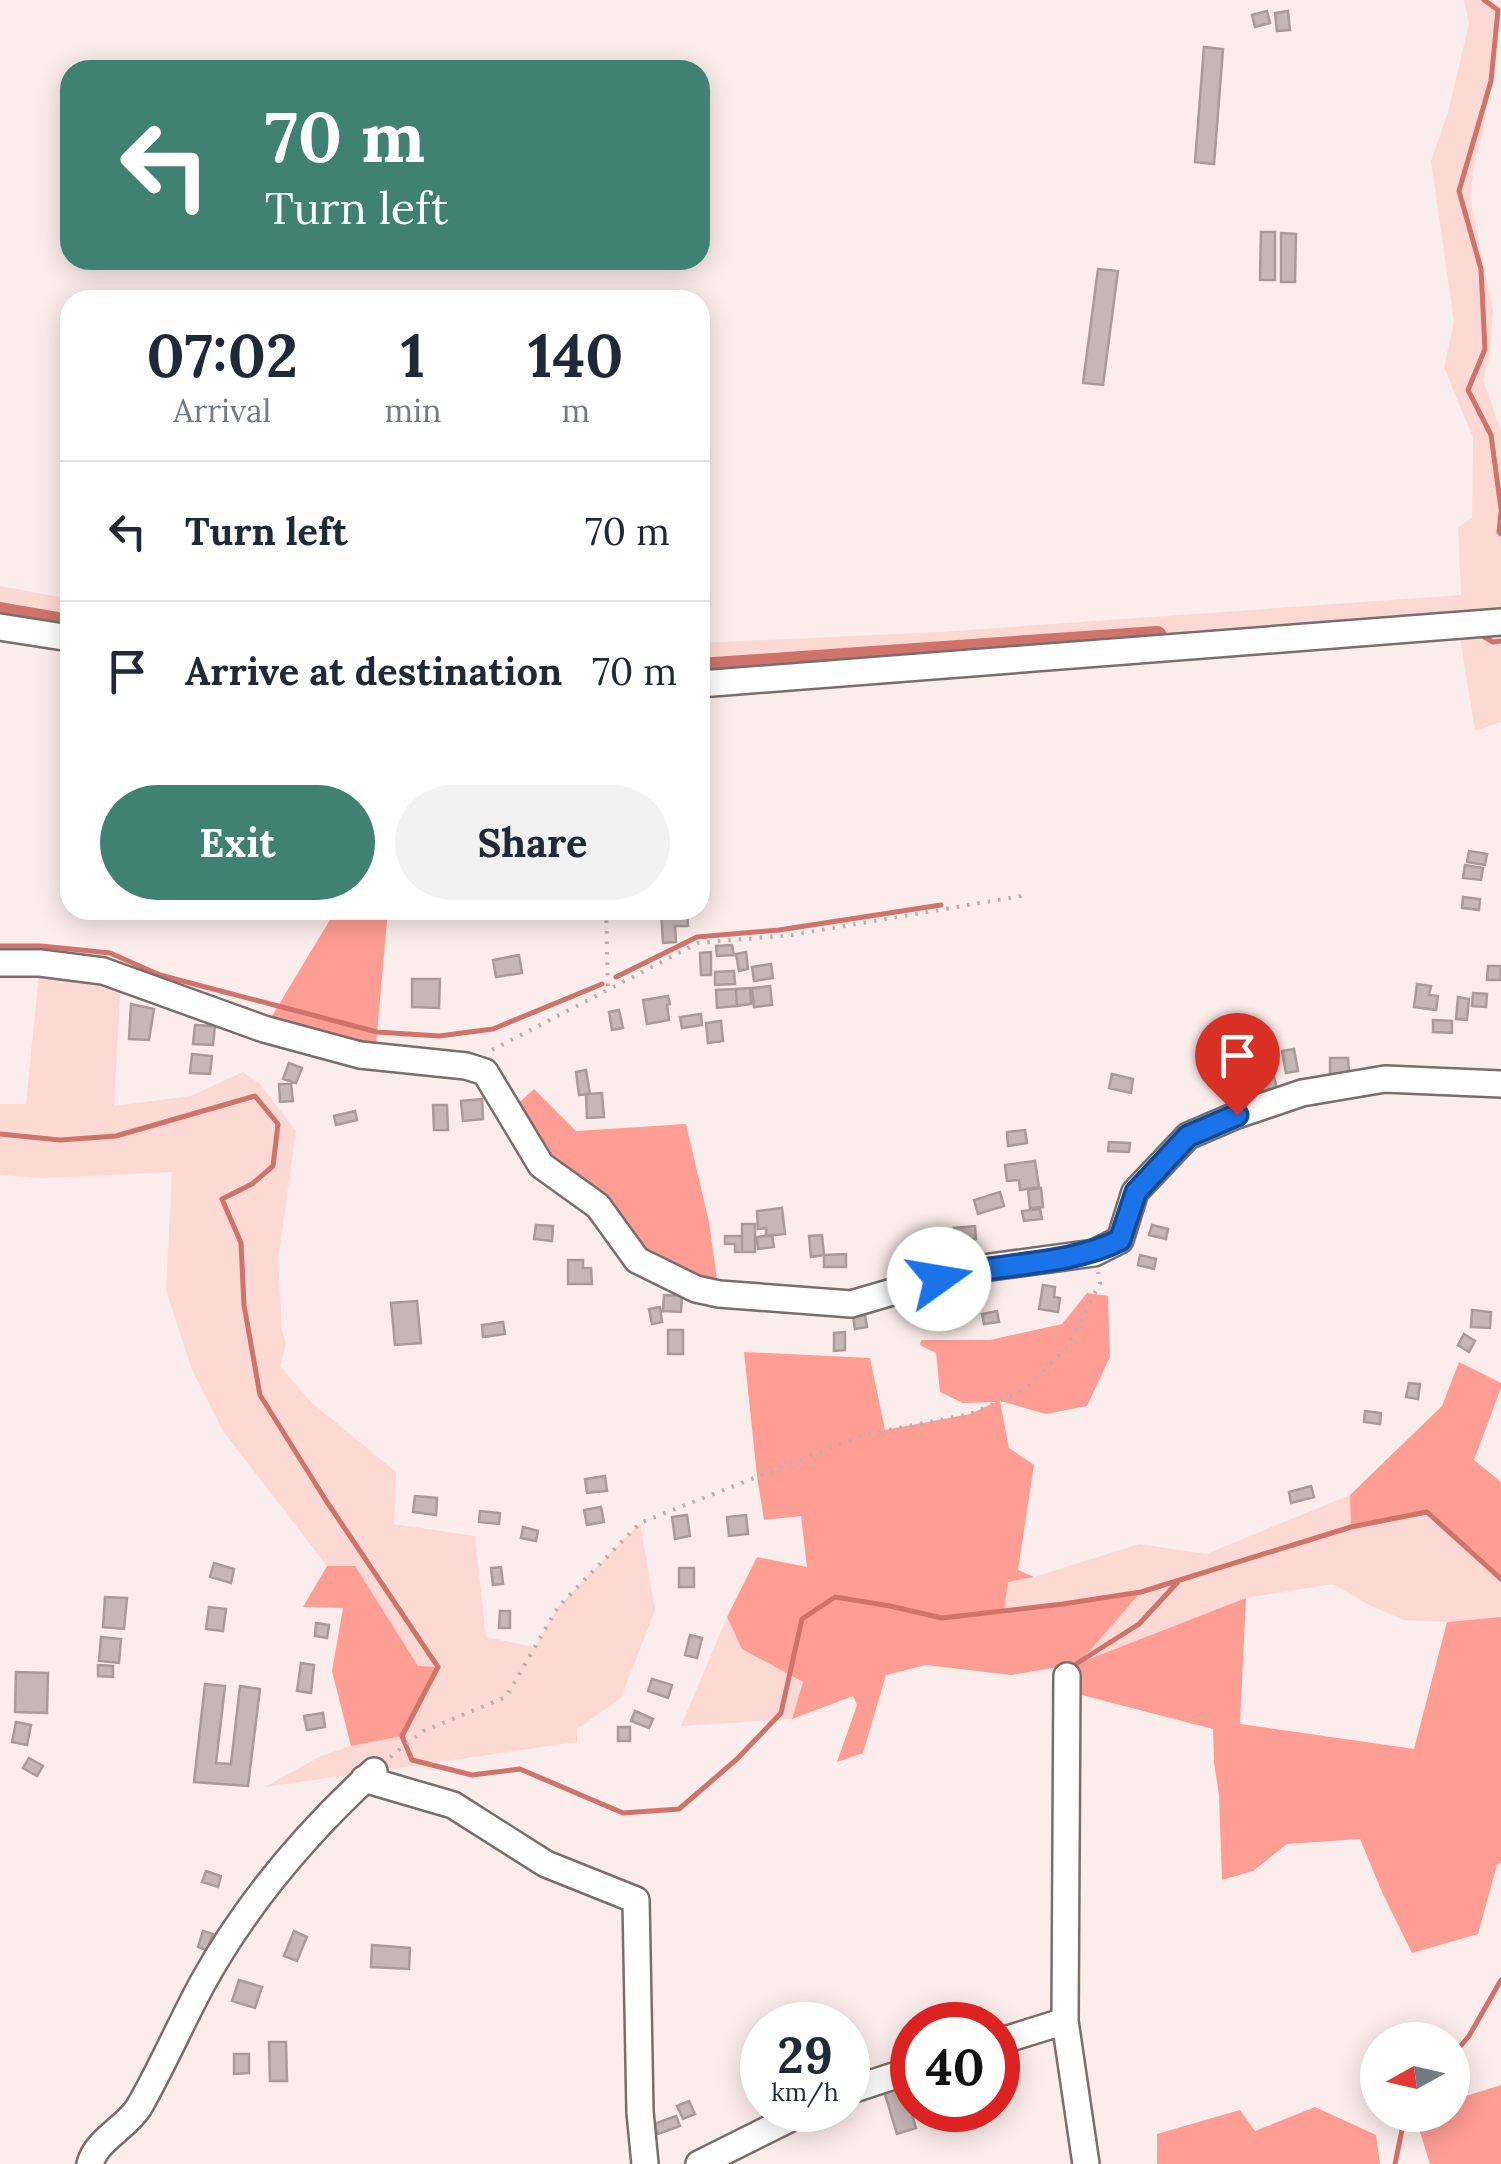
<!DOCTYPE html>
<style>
:root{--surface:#fff;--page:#f2f2f3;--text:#1f2937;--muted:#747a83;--line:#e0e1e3;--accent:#408272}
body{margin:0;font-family:Lora,serif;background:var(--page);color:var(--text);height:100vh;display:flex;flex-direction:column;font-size:38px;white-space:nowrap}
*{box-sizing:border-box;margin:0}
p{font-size:32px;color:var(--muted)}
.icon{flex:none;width:55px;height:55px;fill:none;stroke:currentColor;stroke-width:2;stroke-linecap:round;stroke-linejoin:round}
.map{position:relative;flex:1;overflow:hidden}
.side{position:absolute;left:60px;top:290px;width:650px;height:630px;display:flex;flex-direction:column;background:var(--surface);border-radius:30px;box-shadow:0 5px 25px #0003}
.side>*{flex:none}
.top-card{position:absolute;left:60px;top:60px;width:650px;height:210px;border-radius:30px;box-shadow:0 5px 25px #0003;background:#408272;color:#fff;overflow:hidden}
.needle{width:65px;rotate:262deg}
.controls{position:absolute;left:1360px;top:2022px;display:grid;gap:20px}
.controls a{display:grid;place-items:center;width:110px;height:110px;border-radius:50%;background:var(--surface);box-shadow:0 5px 25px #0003;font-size:50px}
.speed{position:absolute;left:740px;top:2002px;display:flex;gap:20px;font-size:50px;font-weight:700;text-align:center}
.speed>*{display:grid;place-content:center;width:130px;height:130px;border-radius:50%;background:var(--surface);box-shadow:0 5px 25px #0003;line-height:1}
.speed small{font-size:25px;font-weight:400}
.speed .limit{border:15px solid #d22;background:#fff;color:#111}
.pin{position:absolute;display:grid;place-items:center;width:85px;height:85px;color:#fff;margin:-102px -42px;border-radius:50% 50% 50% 0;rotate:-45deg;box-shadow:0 0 10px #0007}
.pin .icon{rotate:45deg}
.me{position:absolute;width:110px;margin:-55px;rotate:77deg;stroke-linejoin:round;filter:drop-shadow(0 0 8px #0008)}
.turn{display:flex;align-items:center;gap:35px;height:210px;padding:0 40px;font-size:45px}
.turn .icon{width:130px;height:130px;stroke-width:2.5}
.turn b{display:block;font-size:70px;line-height:85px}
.eta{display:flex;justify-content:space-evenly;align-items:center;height:170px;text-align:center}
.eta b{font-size:60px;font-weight:700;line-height:70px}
.cta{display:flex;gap:20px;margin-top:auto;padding:20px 40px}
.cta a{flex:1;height:115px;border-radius:60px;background:var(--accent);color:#fff;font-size:40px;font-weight:700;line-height:115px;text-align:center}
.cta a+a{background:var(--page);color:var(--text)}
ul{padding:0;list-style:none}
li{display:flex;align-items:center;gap:30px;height:140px;padding:0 40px;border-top:2px solid var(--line)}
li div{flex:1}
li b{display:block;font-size:38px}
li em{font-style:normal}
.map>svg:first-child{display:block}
.green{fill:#fdd9d4}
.forest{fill:#fe9d93}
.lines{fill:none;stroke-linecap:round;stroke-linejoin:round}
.stream{stroke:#d0736a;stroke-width:5}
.canal{stroke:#d0736a;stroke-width:20}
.building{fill:#c5b7b6;stroke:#a89b99;stroke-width:2.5}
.minor-casing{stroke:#7a6e6c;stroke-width:30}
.path{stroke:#bbb0af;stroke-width:4;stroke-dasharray:2.5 8;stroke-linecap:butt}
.minor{stroke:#fff;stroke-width:25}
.route-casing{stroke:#114b97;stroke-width:25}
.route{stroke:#1a73e8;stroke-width:18}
</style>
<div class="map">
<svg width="1501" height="2164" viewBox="0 0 1501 2164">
<rect width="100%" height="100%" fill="#fbedeb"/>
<!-- green -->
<path class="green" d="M1464,0H1484L1498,10L1483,133L1474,166L1470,197L1493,311L1489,359L1483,380L1501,431V722L1475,731L1458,625L700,684V643L939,632L1461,595L1458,527L1472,518L1473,438L1444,367L1454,322L1431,161L1448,112L1469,24Z
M0,586L70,599V638L0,627Z
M40,963L153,997L120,995L114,1106L191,1096L243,1072L260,1084L296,1131L278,1260L282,1331L286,1344L280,1366L311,1402L396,1472L394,1524L475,1536L486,1637L535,1647L558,1607L640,1523L655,1610L621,1698L577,1729V1742L265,1787L321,1756L351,1746L402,1736L418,1667L355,1566H327L223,1431L192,1370L166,1290L172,1172L44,1178L0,1175V1104H26Z
M1350,1495L1352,1527L1427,1512L1501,1579V1617L1447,1622L1404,1620L1367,1604L1333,1584L1246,1598L1076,1664L1140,1594L1004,1611L1007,1582L1034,1577L1139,1544L1206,1554Z
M727,1617L742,1649L803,1682L792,1719L681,1726Z"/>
<!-- forest -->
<path class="forest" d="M336,910H388L375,1056L264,1029Z
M534,1089L576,1131L686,1124L709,1222L719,1294L637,1260L541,1165L510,1111Z
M1087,1293L1108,1296L1110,1357L1087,1406L1046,1414L1000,1401L1009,1448L1034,1465L1018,1570L1034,1577L1008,1582L1004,1611L1141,1592L1079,1663L1246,1598L1240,1724L1414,1749L1447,1622L1501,1617V1863L1497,1865L1478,1934L1412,1953L1382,1892L1360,1839L1287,1844L1253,1871L1222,1880L1219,1795L1214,1763L1213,1729L1074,1693L1075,1664L1011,1675L926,1665L886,1675L863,1753L837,1762L857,1705L853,1696L792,1719L803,1682L742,1649L727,1617L757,1557L807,1567L801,1516L764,1520L757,1476L744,1352L870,1358L885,1430L970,1414L996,1402L963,1403L940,1392L936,1353L920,1345L921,1340H990L1062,1324Z
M1459,1362L1501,1383V1388L1474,1460L1501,1482V1579L1427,1512L1351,1527L1350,1495L1442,1406Z
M327,1566H355L418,1666L438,1667L402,1736L351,1746L332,1671L343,1608L303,1607Z
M1501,2085V2164H1430L1418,2126L1436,2115H1452L1453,2105L1466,2096Z
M1315,2107L1376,2135L1380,2164H1157V2134L1240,2110L1255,2131Z"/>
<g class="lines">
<!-- stream -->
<path class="stream" d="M1484,0L1498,10
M1498,10L1491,81L1459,191L1481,269L1485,349L1468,390L1491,435L1501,509
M1501,512L1499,532L1501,534
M1481,635L1493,642L1501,641
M0,946H41L110,953L160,975L377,1032L439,1036L493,1029L602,984
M616,977L697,937L779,930L941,905
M0,1134L60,1140L116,1136L255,1096L278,1124L273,1166L252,1184L222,1199L241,1243L244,1305L260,1395L327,1502L438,1667L402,1736L412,1760L472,1775L520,1769L623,1813L679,1809L737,1759L781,1713L802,1619L835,1597L890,1606L942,1618L1063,1604L1141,1592L1351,1527L1427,1512L1501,1579
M1075,1672L1076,1664L1139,1624L1177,1583
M1452,2056L1469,2036L1501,1980
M1395,2164L1405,2115"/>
<!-- canal -->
<path class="canal" d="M0,612L70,624
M700,668L1157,636"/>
</g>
<!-- building -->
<path class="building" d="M1267,11L1270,23L1255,27L1252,15Z
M1288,11L1290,30L1277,31L1275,13Z
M1204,47L1223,49L1214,164L1195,162Z
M1261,232H1275V280H1260Z
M1281,233L1296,234L1295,282H1281Z
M1098,269L1118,271L1103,385L1083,383Z
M1469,851L1487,854L1485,865L1467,862Z
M1465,865L1483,868L1481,880L1463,878Z
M1463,897L1480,899L1479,910L1462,908Z
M661,910H687L688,926H675L676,942L663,943Z
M732,945L734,955L717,956L716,946Z
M711,952V975H701L700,953Z
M746,952L748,969L739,971L736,954Z
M519,955L522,973L496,977L493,960Z
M771,964L773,978L754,981L752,967Z
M1488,966H1501V980H1487Z
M734,971L735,984L715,985V972Z
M412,979H440L439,1008L412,1007Z
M1417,984L1431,986L1429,995L1438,996L1436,1010L1414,1007Z
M770,986L772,1005L754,1007L752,988Z
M750,988L751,1004L737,1006L736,989Z
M736,989L737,1006L717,1008L716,990Z
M1473,993L1487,994L1486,1007L1472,1006Z
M668,996L670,1004L667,1005L669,1020L647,1024L643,1000Z
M1458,997L1469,999L1467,1020L1456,1019Z
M131,1004L154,1009L149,1040L129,1039Z
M619,1010L623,1028L612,1030L609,1012Z
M701,1014L702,1025L682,1028L680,1017Z
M1433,1020L1452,1021V1033L1433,1032Z
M721,1021L723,1041L708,1043L706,1023Z
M195,1025L215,1026L213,1045L193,1044Z
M1294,1049L1298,1071L1286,1073L1282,1051Z
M192,1054L212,1056L210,1074L190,1073Z
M1330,1058H1348L1349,1073L1330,1074Z
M289,1063L302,1068L296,1083L283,1079Z
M586,1070L590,1094L579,1095L576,1072Z
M1112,1074L1133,1079L1131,1093L1109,1088Z
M1274,1077L1279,1096L1253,1102L1248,1084Z
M279,1084H291L293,1101L280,1102Z
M602,1093L604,1117L587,1118L586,1094Z
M482,1099L483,1119L463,1121L461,1101Z
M433,1105H447L448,1130H434Z
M355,1111L357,1120L336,1125L334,1116Z
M1025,1130L1027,1143L1008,1146L1007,1132Z
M1109,1142L1130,1143L1129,1152L1108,1151Z
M1035,1161L1039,1187L1020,1190L1019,1180L1007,1181L1005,1165Z
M1041,1188L1043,1207L1030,1208L1028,1190Z
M1000,1192L1004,1206L978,1214L974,1200Z
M782,1208L785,1234L766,1236V1228L758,1229L757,1211Z
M1040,1209L1042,1219L1024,1221L1022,1211Z
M742,1224H755V1252H742Z
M536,1225L553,1226L552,1241L534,1239Z
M1152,1225L1168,1229L1166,1239L1149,1235Z
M975,1226L976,1239L955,1241L954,1228Z
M772,1235L774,1247L758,1249L757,1237Z
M822,1235L824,1255L811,1257L809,1236Z
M725,1236H742V1252H735V1244H725Z
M947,1237L948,1254L928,1256L927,1239Z
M846,1254V1267H824V1255Z
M1140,1255L1156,1259L1154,1269L1138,1265Z
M568,1260H583V1268H591L592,1284H568Z
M1043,1285L1055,1287L1054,1297L1060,1298L1058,1312L1039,1309Z
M664,1295L682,1296L681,1312L663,1311Z
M962,1299L965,1308L948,1313L946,1304Z
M417,1301L421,1343L395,1345L391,1303Z
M938,1302L939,1315L924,1316L923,1303Z
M660,1307L662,1322L652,1324L649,1309Z
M864,1309L867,1327L855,1329L852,1311Z
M1472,1310L1491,1312L1490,1328L1471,1327Z
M997,1311L999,1322L984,1324L982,1314Z
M503,1322L505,1334L483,1337L482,1325Z
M668,1330H683V1354H668Z
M845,1332V1350L834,1351V1333Z
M1464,1334L1475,1341L1469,1352L1458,1345Z
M1409,1383L1420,1384L1418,1399L1406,1397Z
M1365,1411L1381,1413L1380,1424L1364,1422Z
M605,1476L607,1491L587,1493L585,1479Z
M1311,1486L1314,1497L1291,1503L1289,1492Z
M415,1496L437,1498L436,1515L413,1512Z
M601,1507L604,1522L587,1525L584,1510Z
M480,1511L500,1513L499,1524L479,1522Z
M687,1515L690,1536L675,1539L672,1517Z
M746,1515L748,1534L729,1536L727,1517Z
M523,1527L538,1531L536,1541L521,1538Z
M214,1563L234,1569L231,1583L210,1577Z
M501,1567L503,1584L493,1585L491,1568Z
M679,1568H694V1587H679Z
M105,1597L127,1598L124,1629L103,1627Z
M209,1607L226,1609L223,1631L206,1629Z
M500,1611H510V1628H499Z
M316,1623L329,1625L327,1638L315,1636Z
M690,1635L702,1638L697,1658L685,1655Z
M101,1637L121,1639L119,1663L99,1661Z
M301,1663L314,1665L311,1693L297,1691Z
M98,1665L113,1666V1677L98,1676Z
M16,1672L48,1673L47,1713L15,1712Z
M652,1679L672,1685L668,1698L648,1691Z
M205,1684L225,1686L216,1763L231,1764L240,1686L260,1689L248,1786L194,1782Z
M635,1711L653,1719L649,1728L631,1721Z
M323,1713L325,1727L307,1730L304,1716Z
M16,1722L31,1725L27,1745L12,1742Z
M618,1727H630V1741H618Z
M29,1758L43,1766L37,1776L23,1768Z
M206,1871L221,1876L218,1887L202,1882Z
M203,1931L213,1934L207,1950L198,1947Z
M294,1931L307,1937L297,1961L284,1956Z
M372,1945L410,1948L409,1969L371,1967Z
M239,1980L262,1987L255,2008L232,2001Z
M269,2042H286L287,2081H270Z
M234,2054H249V2073L234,2074Z
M903,2085L916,2128L897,2134L884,2091Z
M689,2101L695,2114L683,2119L677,2106Z
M676,2116L680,2126L658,2134L654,2124Z"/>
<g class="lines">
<!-- minor casing -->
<g class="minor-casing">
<path id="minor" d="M0,627L70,638
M700,684L1501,622
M0,963H40L103,971L264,1029L360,1055L466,1066L485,1072L541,1165L598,1206L637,1260L696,1289L719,1294L851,1304L968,1270L1094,1253L1120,1240L1135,1192L1188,1136L1237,1115L1302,1093L1385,1079L1501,1084
M1067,1676L1065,2021L1086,2164
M364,1779L453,1805L546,1864L636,1900L640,2112L645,2164
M998,2042L1065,2021
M848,2091L912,2070
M90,2164C96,2140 126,2128 139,2107C162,2067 180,2025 202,1984C246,1904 306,1833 374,1771
M699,2164L807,2110"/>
</g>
<!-- path -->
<path class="path" d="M606,910L608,990
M492,1050L698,943L792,935L1027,895
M390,1757L423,1731L506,1697L558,1607L640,1523L863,1435L970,1414L1024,1390L1067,1347L1100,1283L1098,1272"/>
<!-- minor -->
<use href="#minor" class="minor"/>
</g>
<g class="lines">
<!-- route casing -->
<g class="route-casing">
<path id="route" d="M939,1279C998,1262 1066,1267 1120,1240L1136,1192L1188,1136L1237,1115"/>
</g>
<!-- route -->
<use href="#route" class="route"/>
</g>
</svg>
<div class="controls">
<a><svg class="needle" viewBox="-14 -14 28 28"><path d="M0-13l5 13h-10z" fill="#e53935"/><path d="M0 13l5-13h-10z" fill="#747a83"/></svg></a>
</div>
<div class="speed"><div>29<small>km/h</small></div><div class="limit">40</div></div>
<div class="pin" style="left:1237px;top:1115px;background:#d93025"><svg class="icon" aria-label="arrive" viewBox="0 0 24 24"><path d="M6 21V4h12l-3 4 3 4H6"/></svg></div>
<svg class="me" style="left:939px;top:1279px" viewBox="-20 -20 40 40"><circle r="19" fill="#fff"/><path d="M0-13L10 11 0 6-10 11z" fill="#1a73e8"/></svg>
<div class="top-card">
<div class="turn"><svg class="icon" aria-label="left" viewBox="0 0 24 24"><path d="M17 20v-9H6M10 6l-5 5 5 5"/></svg><div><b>70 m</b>Turn left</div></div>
</div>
<section class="side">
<div class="eta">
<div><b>07:02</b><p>Arrival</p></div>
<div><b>1</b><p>min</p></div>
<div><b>140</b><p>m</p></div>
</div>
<ul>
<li><svg class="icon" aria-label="left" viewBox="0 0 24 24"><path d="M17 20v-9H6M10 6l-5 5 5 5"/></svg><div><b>Turn left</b></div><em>70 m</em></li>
<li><svg class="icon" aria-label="arrive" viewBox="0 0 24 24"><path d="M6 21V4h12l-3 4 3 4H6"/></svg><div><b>Arrive at destination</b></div><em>70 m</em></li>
</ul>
<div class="cta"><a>Exit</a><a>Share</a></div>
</section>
</div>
